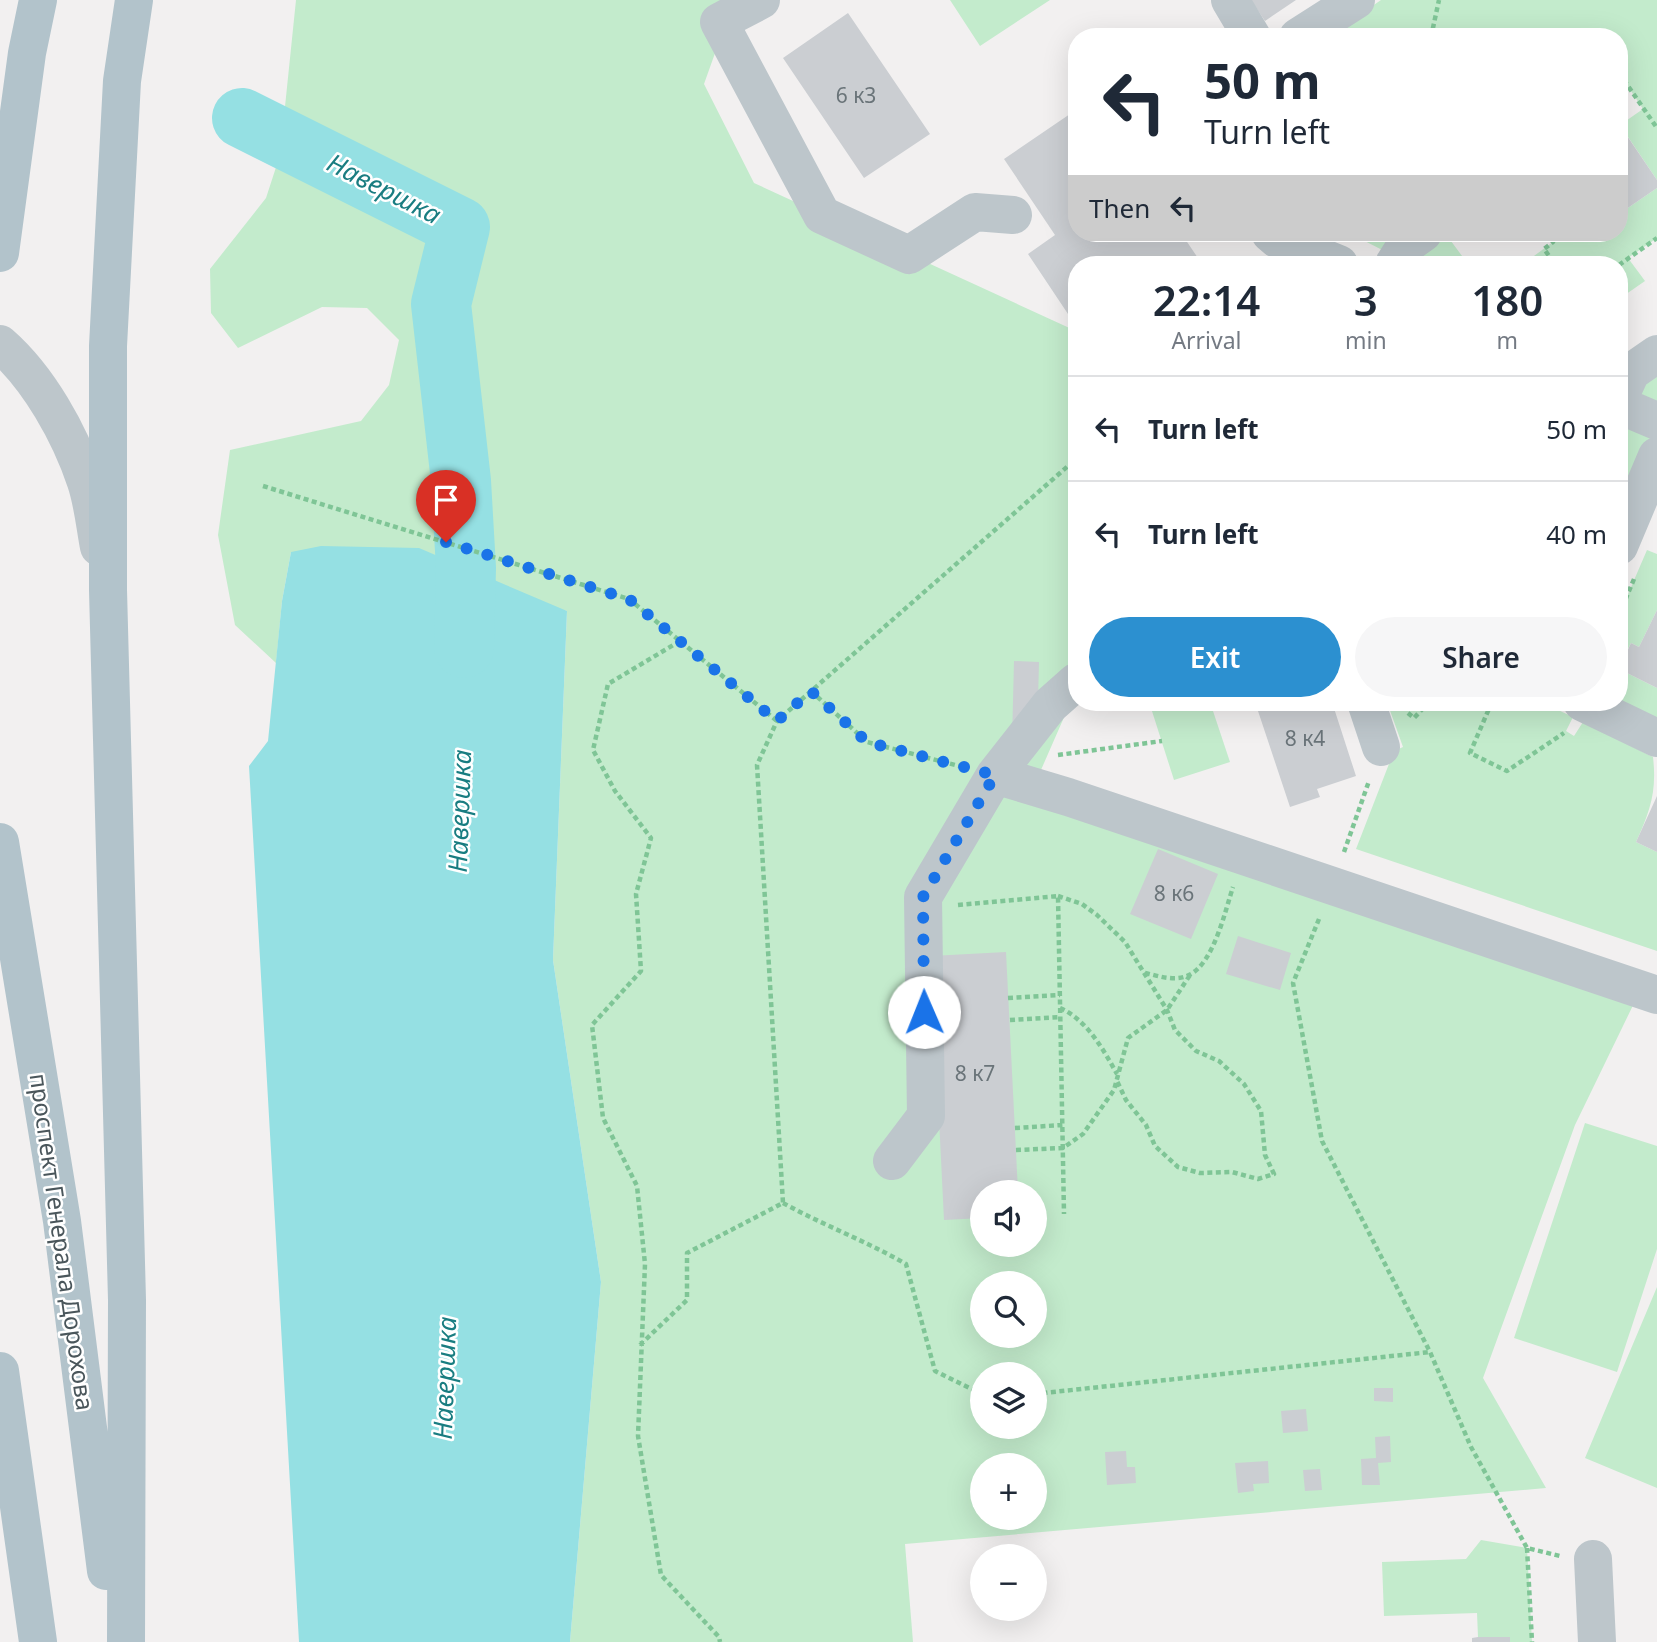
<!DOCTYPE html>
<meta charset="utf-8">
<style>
:root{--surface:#fff;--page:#f6f6f7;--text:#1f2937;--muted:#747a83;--line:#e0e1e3;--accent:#2c90d0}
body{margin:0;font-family:"Noto Sans",sans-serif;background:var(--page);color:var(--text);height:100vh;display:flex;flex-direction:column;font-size:26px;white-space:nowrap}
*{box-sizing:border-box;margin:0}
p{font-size:23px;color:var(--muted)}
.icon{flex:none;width:38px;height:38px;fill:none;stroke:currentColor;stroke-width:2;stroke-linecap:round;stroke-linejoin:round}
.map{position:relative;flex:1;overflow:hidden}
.drawer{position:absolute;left:1068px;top:256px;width:560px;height:455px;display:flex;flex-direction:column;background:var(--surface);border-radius:28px;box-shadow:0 7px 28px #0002}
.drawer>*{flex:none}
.top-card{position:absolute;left:1068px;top:28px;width:560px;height:214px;border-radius:28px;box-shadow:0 7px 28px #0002;background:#fff;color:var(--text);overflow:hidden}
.fabs{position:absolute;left:970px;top:1180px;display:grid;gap:14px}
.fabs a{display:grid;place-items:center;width:77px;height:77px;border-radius:50%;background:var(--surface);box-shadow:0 7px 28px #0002;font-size:35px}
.pin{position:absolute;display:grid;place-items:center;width:60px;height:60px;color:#fff;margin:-72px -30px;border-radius:50% 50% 50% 0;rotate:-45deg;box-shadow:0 0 7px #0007}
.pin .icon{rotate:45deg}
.me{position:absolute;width:77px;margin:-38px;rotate:359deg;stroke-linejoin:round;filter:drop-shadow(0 0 5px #0008)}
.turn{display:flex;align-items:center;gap:24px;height:147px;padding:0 21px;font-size:32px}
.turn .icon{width:91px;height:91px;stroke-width:2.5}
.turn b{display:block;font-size:49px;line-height:60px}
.then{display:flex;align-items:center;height:66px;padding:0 21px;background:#0003;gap:14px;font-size:26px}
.eta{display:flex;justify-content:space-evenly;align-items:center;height:119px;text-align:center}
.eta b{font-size:42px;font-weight:600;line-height:49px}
.cta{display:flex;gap:14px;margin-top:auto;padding:14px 21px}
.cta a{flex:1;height:80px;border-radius:42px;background:var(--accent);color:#fff;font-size:28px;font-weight:600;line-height:80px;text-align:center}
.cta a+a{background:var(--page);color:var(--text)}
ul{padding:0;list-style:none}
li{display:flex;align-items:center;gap:21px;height:105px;padding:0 21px;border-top:2px solid var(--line)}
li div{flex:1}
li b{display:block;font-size:26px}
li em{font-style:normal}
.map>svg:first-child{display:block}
.green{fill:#c3ebcc;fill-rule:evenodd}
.water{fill:#95e0e3}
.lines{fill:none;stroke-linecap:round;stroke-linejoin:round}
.river{stroke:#95e0e3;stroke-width:60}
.building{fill:#cbced2}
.path{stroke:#7fc596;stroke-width:4.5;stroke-dasharray:5 3.5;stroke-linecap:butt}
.minor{stroke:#bdc6cb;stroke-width:38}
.major{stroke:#b2c3cb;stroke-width:38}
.route{stroke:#1a73e8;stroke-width:12;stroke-dasharray:0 21.6}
.labels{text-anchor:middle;stroke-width:5;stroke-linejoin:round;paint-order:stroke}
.number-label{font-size:21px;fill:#6a7479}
.street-label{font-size:24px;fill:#4a565b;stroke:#fff}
.water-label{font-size:26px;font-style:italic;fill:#197d81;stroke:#fff}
</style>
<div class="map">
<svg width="1657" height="1642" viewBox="0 0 1657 1642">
<rect width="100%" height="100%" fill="#f2f0f0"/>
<!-- green -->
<path class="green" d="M296,0H734L704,84L754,183L1076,331V690L1030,795L1638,995L1575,1125L1483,1378L1546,1488L905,1544L913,1642H570L601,1282L553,960L567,611L291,552L282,601L276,663L235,625L218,535L230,450L361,421L389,385L399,340L367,308L322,307L238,348L211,313L210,269L266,198L280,155ZM982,1192H1034V1244H982ZM982,1283H1034V1335H982ZM982,1374H1034V1426H982ZM982,1465H1034V1517H982Z
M950,0H1050L980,46Z
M1381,0H1657V180L1620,125L1643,109L1619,73V37H1328Z
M1657,188V238L1628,258L1645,281L1619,299V264H1523L1553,242L1546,233H1619V214Z
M1349,233H1445L1468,264H1424L1406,246L1398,258Z
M1657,354V487L1619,546V405Z
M1647,550L1657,554V610L1639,647L1631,643L1619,667V615Z
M1619,669L1657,688V721L1619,702Z
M1171,702H1210L1230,762L1174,780L1151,708Z
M1387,702H1541L1573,717L1566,731L1574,736L1583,722L1653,757C1657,792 1650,811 1636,842L1657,852V951L1356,849L1394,751L1403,747Z
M1585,1123L1657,1146V1249L1617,1372L1514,1338Z
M1657,1287V1488L1585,1458Z
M1481,1540L1527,1548L1532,1642H1510V1637H1478L1477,1613L1384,1616L1382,1562L1466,1559Z"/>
<!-- water -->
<path class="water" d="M321,546L419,548L567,611L553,960L601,1282L570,1642H299L249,766L268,741L282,601L291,552Z"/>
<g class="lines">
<!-- river -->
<path class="river" d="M242,118L460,227L441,304L461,481L466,568L464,648"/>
</g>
<!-- building -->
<path class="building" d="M1251,0H1296L1265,21Z
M848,13L930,134L864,178L783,58Z
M1070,114L1076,123V233H1181L1202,264H1076V326L1028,254L1055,235L1004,159Z
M1619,124L1657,180V188L1619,214Z
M1657,610V688L1619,669L1631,643L1639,647Z
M1014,661L1039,662L1037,741H1012Z
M1255,702H1332L1356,776L1317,789L1320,797L1290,807Z
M1657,796V852L1636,842Z
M1158,849L1218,874L1191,939L1130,914Z
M1238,936L1291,953L1280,990L1226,974Z
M1006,952L1018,1192H982V1218L944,1220L931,956Z
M1374,1388H1393V1402L1374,1401Z
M1306,1409L1308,1431L1283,1433L1281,1411Z
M1390,1436L1391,1462L1378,1463L1380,1485H1362L1361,1459L1376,1458L1375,1437Z
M1126,1451L1127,1467H1135L1136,1483L1107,1485L1105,1452Z
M1268,1461L1269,1483L1253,1484L1254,1491L1238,1493L1235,1463Z
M1320,1469L1322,1490L1305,1491L1303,1470Z
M1478,1637H1510V1642H1472V1638Z"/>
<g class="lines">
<!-- path -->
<path class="path" d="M1431,37L1439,0
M1589,37L1592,35L1593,37
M1619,73L1657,128
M1546,233L1553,242L1544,249L1555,264
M1619,265L1657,238
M263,486L629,599L777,721
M1619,615L1634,579
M680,641L608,684L593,750L615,791L651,838L636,894L641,971L592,1025L603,1118L637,1186L645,1264L638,1436L661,1575L719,1637L720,1642
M811,691L867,742L959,766
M1455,702L1491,704L1470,753L1507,771L1564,733
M1408,713L1414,718L1429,702
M1058,755L1162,741
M1344,852L1369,781
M1058,896L1082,904L1097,915L1125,942L1167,1010L1175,1030L1196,1051L1219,1061L1244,1084L1261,1111L1265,1155L1274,1174L1258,1179L1232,1172L1200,1173L1178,1167L1155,1146L1146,1125L1126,1100L1116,1079
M958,905L1058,896L1064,1214
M1319,919L1293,983L1322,1141L1430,1352L1471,1447L1527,1548L1560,1556
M1145,973C1159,976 1175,982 1189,975C1214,963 1225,911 1233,887
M1008,998L1060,995
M1060,1008C1087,1020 1103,1049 1117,1074
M1010,1020L1060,1017
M1015,1128L1063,1125
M1016,1150L1063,1148L1083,1134L1114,1090L1128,1038L1167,1010L1190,975
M783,1203C823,1225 866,1241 906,1264L935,1371L982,1394
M640,1345L687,1300V1253L783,1203L757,765L777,721L1076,459
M1034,1394L1430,1352
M1527,1548L1532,1642"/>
<!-- minor -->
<path class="minor" d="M761,0L719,22L822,215L909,255L975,212L1013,215
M1230,0L1252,37
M1298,37L1356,0
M1270,233L1277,239L1339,264
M1394,264L1406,245L1423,233
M0,344C39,378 70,434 86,482C93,503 95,526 99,547
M1619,398L1631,372L1657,354
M1619,405L1657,421
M1619,546L1657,456
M1366,702L1381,747
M1582,702L1657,738
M995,775L1050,705L1076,682
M892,1161L926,1116L923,897L995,775L1068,797L1657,995
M1593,1559L1597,1642"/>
<!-- major -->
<path class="major" d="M0,253L27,53L38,0
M0,842L62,1221L106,1571
M0,1371L38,1642
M126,1642L127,1300L108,590V346L122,81L134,0"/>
</g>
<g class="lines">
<!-- route -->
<path class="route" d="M446,542L629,599L777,721L811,691L867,742L995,775L923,897L924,1012"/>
</g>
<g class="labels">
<!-- number labels -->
<g class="number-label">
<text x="856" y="103">6 к3</text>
<text x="1305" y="746">8 к4</text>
<text x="1174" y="901">8 к6</text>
<text x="975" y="1081">8 к7</text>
</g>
<!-- street labels -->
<g class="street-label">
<text transform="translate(61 1242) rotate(82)" y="8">проспект Генерала Дорохова</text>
</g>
<!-- water labels -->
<g class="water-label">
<text transform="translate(384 189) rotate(27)" y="9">Навершка</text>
<text transform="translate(460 811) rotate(-88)" y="9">Навершка</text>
<text transform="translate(445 1378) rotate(-88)" y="9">Навершка</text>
</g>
</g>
</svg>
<div class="fabs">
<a><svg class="icon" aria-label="sound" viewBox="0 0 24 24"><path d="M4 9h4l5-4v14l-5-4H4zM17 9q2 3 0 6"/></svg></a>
<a><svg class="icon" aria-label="search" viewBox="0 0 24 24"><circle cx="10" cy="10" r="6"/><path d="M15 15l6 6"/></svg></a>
<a><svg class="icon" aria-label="layers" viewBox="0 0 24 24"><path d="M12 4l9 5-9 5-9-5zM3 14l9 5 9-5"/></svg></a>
<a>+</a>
<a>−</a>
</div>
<div class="pin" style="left:446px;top:542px;background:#d93025"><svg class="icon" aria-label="arrive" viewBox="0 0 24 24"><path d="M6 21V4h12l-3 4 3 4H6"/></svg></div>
<svg class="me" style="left:924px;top:1012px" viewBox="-20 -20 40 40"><circle r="19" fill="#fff"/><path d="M0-13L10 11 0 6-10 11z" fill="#1a73e8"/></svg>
<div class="top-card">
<div class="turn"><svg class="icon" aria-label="left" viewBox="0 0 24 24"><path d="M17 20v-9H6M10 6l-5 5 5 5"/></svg><div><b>50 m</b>Turn left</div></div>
<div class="then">Then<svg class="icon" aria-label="left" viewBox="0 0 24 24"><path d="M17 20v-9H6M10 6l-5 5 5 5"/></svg></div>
</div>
<section class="drawer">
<div class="eta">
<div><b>22:14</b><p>Arrival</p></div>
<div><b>3</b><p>min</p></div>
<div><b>180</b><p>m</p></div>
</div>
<ul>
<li><svg class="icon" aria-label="left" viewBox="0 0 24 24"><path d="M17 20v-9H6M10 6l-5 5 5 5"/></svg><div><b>Turn left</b></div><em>50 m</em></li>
<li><svg class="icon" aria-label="left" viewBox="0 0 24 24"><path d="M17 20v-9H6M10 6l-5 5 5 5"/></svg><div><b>Turn left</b></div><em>40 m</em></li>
</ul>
<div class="cta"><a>Exit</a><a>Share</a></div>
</section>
</div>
